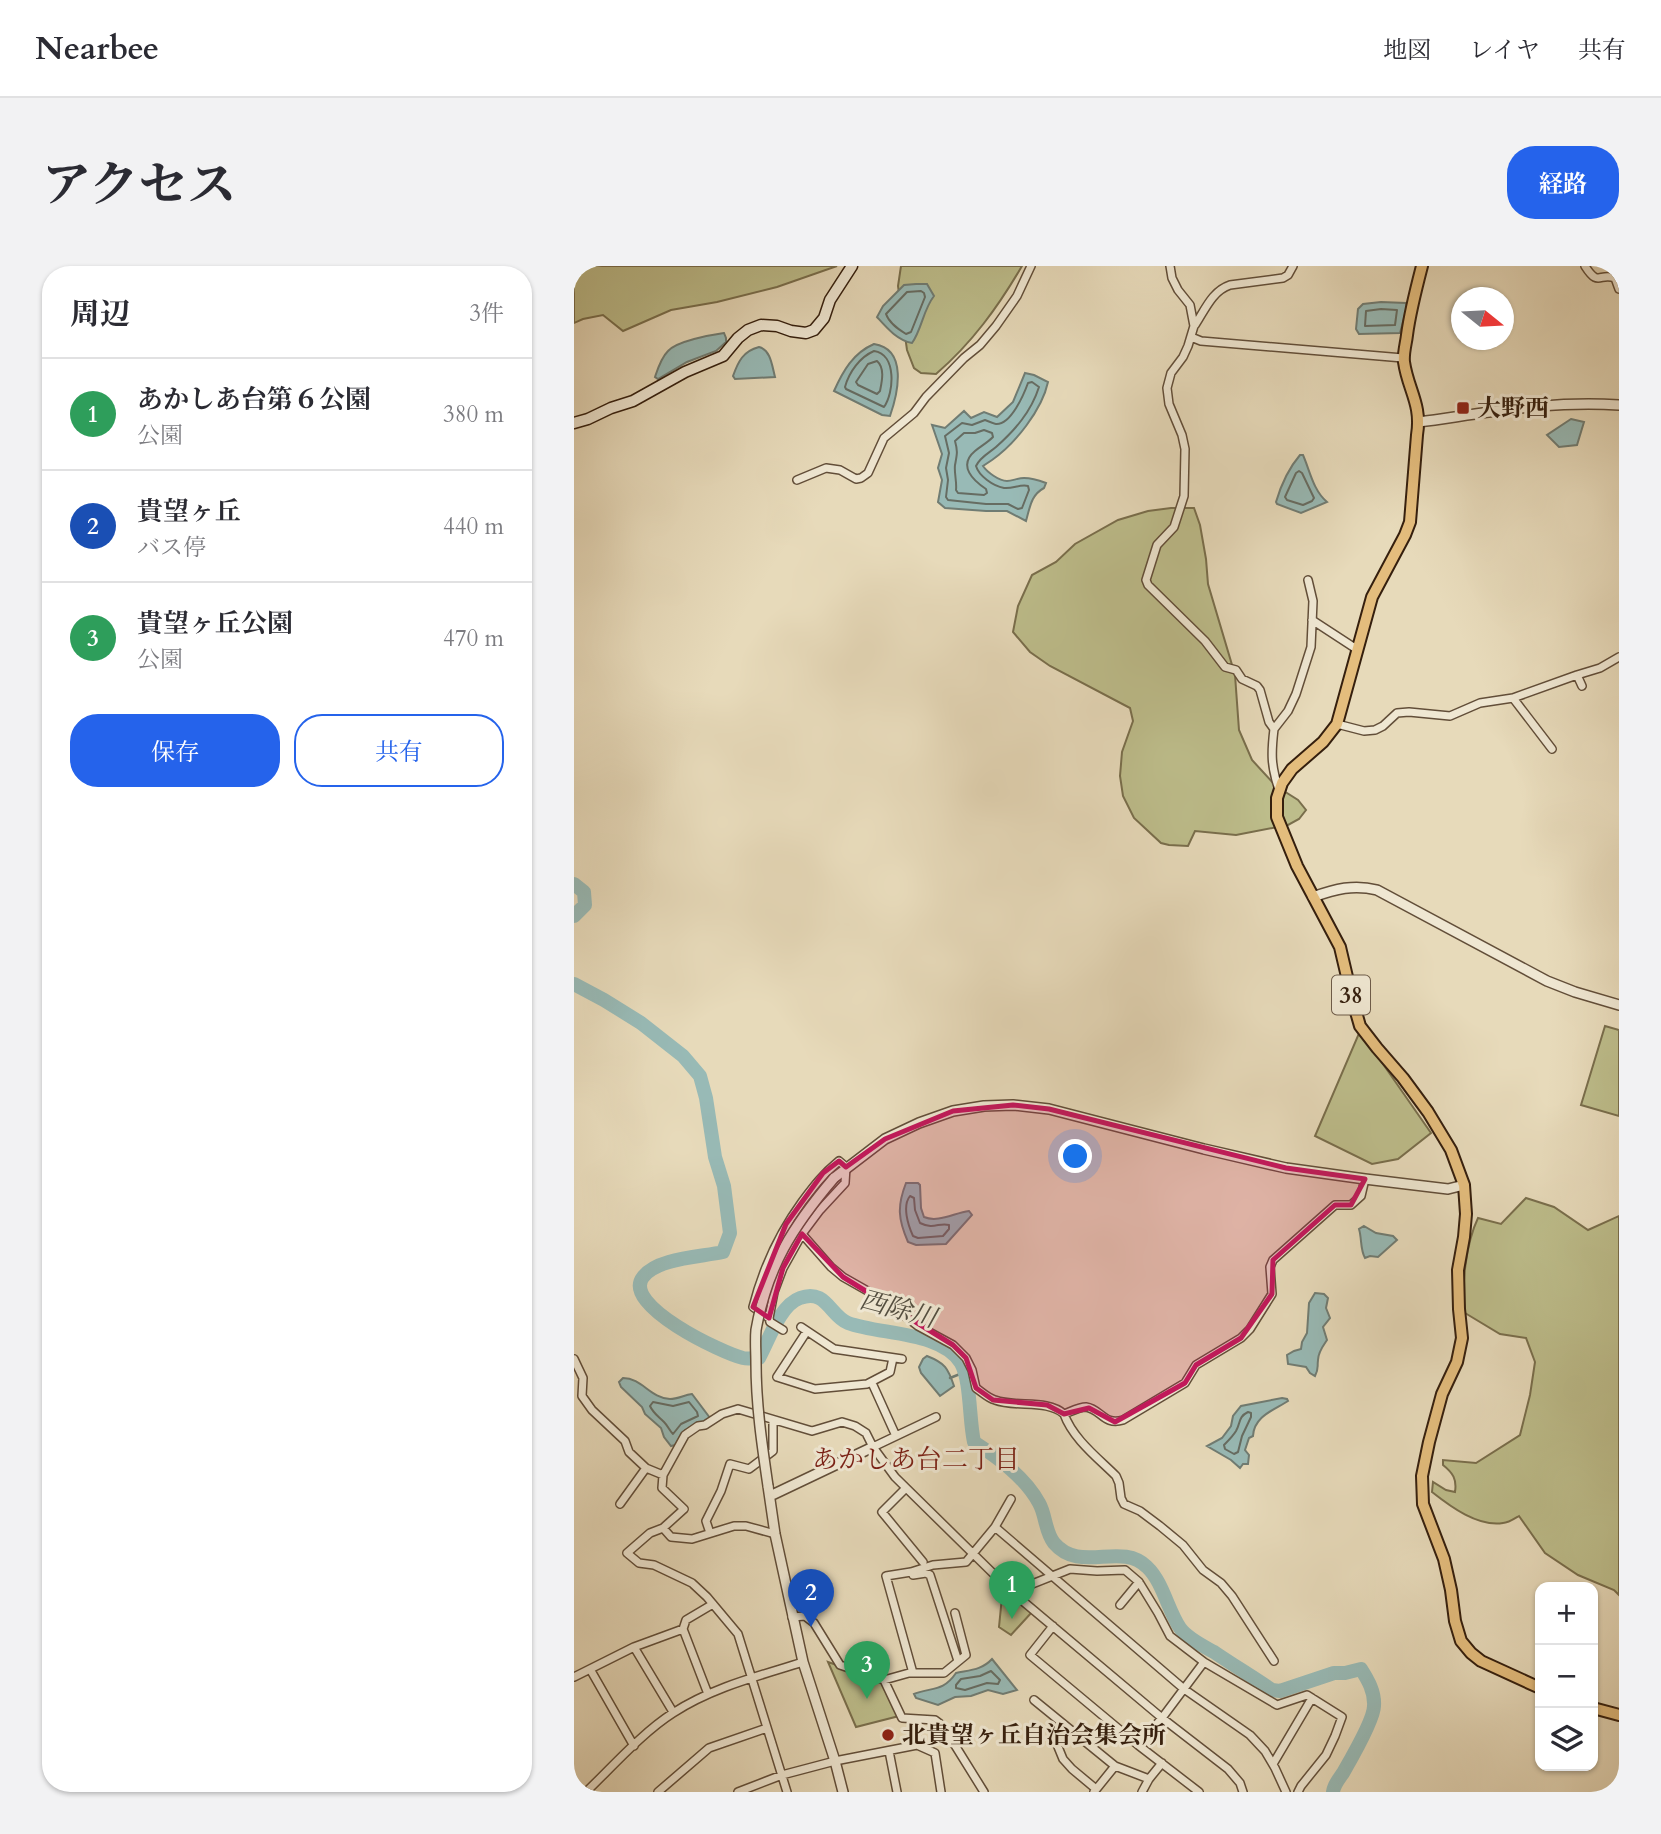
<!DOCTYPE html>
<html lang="ja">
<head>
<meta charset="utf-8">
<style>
	body { margin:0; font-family:Cardo,"Noto Serif JP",serif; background:#f2f2f3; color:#2b2b33 }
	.controls { position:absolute; right:21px; bottom:21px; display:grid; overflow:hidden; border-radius:14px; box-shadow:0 2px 5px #0004 }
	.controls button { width:63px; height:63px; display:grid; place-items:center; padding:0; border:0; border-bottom:2px solid #e1e1e2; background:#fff; color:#2b2b33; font:35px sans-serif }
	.compass { position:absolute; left:877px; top:21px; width:63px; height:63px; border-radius:50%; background:#fff; box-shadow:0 2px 5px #0004; rotate:108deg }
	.you { position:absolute; left:502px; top:891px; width:24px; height:24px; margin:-18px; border:5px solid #fff; border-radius:50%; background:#1a73e8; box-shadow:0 0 0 10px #1a73e833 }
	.badge { display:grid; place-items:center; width:46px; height:46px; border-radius:50%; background:#2563eb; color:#fff; font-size:23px; font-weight:700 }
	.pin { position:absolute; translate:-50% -58px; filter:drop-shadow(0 2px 4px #0008) }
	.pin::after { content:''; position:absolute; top:37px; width:24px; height:21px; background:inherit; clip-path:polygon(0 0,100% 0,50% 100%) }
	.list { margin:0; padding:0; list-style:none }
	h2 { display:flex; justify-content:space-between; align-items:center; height:91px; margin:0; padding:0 28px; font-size:30px }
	h2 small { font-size:23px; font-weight:400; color:#7c7c81 }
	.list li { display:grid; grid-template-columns:46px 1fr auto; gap:21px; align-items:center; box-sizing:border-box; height:112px; padding:0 28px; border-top:2px solid #e1e1e2 }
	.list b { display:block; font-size:26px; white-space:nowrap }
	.list p { margin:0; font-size:23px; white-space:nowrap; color:#7c7c81 }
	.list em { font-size:23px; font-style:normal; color:#7c7c81 }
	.actions { display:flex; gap:14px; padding:21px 28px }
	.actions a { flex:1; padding:16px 0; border:2px solid #2563eb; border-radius:28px; text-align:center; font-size:24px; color:#2563eb }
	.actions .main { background:#2563eb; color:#fff }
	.icon { flex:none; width:38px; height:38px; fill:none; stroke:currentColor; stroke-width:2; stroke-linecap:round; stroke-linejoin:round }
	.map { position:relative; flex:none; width:1045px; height:1526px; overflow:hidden; border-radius:28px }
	header { display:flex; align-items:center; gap:42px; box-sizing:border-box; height:98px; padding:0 35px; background:#fff; border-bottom:2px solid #e1e1e2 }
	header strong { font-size:33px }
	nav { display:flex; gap:38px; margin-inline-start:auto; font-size:24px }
	.intro { display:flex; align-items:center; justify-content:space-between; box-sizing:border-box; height:168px; padding:0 42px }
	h1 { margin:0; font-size:49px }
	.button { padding:18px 32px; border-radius:28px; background:#2563eb; color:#fff; font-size:24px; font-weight:700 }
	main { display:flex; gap:42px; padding:0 42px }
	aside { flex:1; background:#fff; border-radius:28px; box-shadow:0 2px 5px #0004 }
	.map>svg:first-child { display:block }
	.green { fill:#bdbd8b; stroke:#796e4c; stroke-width:2 }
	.water { fill:#98bab6; stroke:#707c73; stroke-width:2 }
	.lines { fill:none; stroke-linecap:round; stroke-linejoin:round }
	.shore { stroke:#666c62; stroke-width:2 }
	.stream { stroke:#707c73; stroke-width:2.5 }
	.river { stroke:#98bab6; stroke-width:14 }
	.minor-casing { stroke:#624e39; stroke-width:10 }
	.tertiary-casing { stroke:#624e39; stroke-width:12 }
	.secondary-casing { stroke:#351f0e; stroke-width:13 }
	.primary-casing { stroke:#351f0e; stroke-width:14 }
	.minor { stroke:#efe7d2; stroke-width:7 }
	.tertiary { stroke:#efe7d2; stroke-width:9 }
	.secondary { stroke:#efe7d2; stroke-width:10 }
	.primary { stroke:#e4bd7d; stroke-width:10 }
	.tertiary-bridge-casing { stroke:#624e39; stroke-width:12; stroke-linecap:butt }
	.tertiary-bridge { stroke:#efe7d2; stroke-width:9 }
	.marked { fill:#c2185b; fill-opacity:0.2; stroke:#c2185b; stroke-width:5; stroke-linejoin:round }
	.poi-dot { fill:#8f2418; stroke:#efe7d2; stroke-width:2.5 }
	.labels { text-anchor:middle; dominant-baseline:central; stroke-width:6; stroke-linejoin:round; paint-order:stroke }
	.shield { fill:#efe7d2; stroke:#6d5b49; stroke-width:2 }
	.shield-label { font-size:23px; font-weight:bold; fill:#351f0e }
	.poi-label { font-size:24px; font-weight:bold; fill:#351f0e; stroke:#efe7d2; text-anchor:start }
	.water-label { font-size:26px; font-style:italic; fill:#534e40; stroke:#efe7d2 }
	.neighbourhood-label { font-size:26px; fill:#7a1f14; stroke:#efe7d2 }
</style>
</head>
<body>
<header>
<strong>Nearbee</strong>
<nav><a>地図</a><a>レイヤ</a><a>共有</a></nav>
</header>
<div class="intro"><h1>アクセス</h1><a class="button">経路</a></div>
<main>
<aside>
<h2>周辺<small>3件</small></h2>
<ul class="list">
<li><span class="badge" style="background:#2e9e5b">1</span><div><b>あかしあ台第６公園</b><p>公園</p></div><em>380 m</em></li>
<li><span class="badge" style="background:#1a4fb4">2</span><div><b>貴望ヶ丘</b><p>バス停</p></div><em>440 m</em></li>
<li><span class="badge" style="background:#2e9e5b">3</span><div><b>貴望ヶ丘公園</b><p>公園</p></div><em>470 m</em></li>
</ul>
<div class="actions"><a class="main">保存</a><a>共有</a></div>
</aside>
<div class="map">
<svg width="1045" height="1526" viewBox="0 0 1045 1526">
	<rect width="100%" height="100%" fill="#e7daba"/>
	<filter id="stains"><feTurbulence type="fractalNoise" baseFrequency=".00286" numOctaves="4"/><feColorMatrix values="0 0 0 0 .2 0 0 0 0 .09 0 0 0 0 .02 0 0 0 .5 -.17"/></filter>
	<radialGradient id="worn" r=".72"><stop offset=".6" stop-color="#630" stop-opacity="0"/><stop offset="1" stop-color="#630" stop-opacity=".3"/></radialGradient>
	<!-- green -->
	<path class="green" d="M0,0H263L203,21L143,36L97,44L49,65L29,49L9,53L0,57Z
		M327,0H448C424,41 398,77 362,108L347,107L340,102L333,84L324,20Z
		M597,242H620L626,259L632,293L634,318L661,409L665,464L678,494L702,520L724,534L732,544L725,553L714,559L662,569L621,565L614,580L595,579L587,577L560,552L549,530L546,510L548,486L559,455L556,442L476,400L456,386L439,366L444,340L458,309L482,296L501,278L544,254L574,245Z
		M1031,760L1045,764V850L1007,839Z
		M786,765L857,867L824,893L798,898L741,870Z
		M952,932L980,941L1014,964L1045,950V1329L1040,1324L1004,1309L971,1287L945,1250C940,1253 934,1257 929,1257C904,1261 877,1241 858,1226L859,1216L872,1224L881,1226C883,1213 879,1207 869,1199V1194L902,1197L946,1169L956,1129L961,1096L952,1072L926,1068L891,1047C887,1020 892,977 904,952L927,958Z
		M434,1325L458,1346L437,1369L425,1361L428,1331Z
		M254,1396L309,1415L325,1450L282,1461Z"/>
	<!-- water -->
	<path class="water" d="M342,18H353L360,30C349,44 348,63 338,77C323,74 313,62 303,51L309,40L330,19Z
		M807,36L832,37L833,41L826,67L785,68L782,63L784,43L789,38Z
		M150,67L152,72V76L142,85L113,96L84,113L81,111C84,102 87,92 94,85C103,75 136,69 150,67Z
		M300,78C334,83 324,127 316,150L308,149L260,125C269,105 279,87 300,78Z
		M185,81C197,84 198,100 201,111L161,113L159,110C164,96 169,85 185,81Z
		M451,107L460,109L474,116C468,144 441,178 418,194C415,196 412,198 409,200C413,206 425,215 433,215C438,215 444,212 450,212C458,212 464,214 472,217L470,222C457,229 456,241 452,255L433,245H412L371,242L364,236L368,214L364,202L368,188L358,159L371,162L390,145L397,152L410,146L423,151L439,136Z
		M997,153L1010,156L1003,179L985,181L973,169Z
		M726,189H729C736,205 739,224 753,236L727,247L703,238L702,236C707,219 714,203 726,189Z
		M332,917H344L346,919L347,942L350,951C364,957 380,947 395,945L398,949L372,978L342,979L334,976C324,953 323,940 332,917Z
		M790,960L802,967L819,970L823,974L804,991L796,990L791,992C786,983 788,973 785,963Z
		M741,1027L750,1028L754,1032L752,1042L756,1052L749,1061L753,1074C749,1080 744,1086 744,1094C743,1102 745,1102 741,1110L736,1107L732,1101L714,1098L713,1089L720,1085L727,1083L728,1076L733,1067L735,1037Z
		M353,1090C371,1097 374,1102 380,1120L366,1130L347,1107L345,1101L349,1093Z
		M49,1112C68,1112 76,1132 96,1133C104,1133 110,1129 118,1128L136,1152L133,1156L111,1164L101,1179L97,1180L90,1171L87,1162L71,1148L68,1141L47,1121L45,1116Z
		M708,1132L713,1133L714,1135C700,1144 680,1150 679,1170L675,1172L671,1184L675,1189L674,1198H669L666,1202L657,1194L633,1180L648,1172L657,1160L659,1150L667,1140Z
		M418,1393L443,1424L429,1428L414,1424L397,1430L381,1431L364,1439L342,1432L340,1428C358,1421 369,1426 382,1407C396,1404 408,1404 418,1393Z"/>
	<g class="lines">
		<!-- shore -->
		<path class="shore" d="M347,25L350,27L351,31L337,66L332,68C324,63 315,57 312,48L333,26Z
			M807,43L823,44L821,59L791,60L792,45Z
			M300,85C323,88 320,127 310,141L272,123L271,121C275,106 286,91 300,85Z
			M303,95C311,102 308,115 306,125L303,128L284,119L282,116L294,98Z
			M458,116L465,121C457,146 441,164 422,181C415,187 406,191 402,200C405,210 419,220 430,222C439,223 446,218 454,220L455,224L448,242L444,243L434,238H412L374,234L372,231L374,214L372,202L375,187L371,170L388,157L398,159L411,154C411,154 421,158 422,158C437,159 450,128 454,117Z
			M410,164L418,167L419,171C413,177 407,180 401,185C383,200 400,215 412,223L413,227L410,229L384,227L382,224C383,216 380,207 381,199C383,188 384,186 381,175L390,167H401Z
			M725,205L728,207L740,232L738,235L729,239L713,234L711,231L722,207Z
			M336,930L340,932L341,944L346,957C360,964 365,956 375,959V963L369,970L344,972L339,970C334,959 328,940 336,930Z
			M115,1136L123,1146L124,1150L107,1158L99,1168C95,1164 94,1160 90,1156C84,1150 79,1147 76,1140L79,1136L99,1140Z
			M674,1146L677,1147V1151L668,1170L664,1186L660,1188L651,1183L650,1179C654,1175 659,1170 662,1165C667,1156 664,1151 674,1146Z
			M417,1405L426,1414L424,1418L413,1417L391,1424L382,1422V1419L387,1413L406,1410Z"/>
		<!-- stream -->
		<path class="stream" d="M376,1112L391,1106"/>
		<!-- river -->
		<path class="river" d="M0,618L10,626L11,639L0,650
			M0,718L30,734L67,757L109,790L126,810L132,832L141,891L150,920L156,967L149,986C127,991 83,992 69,1011C47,1039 148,1087 169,1092C174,1093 179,1092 185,1092C195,1074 206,1039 226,1032C252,1022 256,1050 274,1057C306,1069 367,1065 387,1097C397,1115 395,1154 400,1176C423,1191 451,1211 465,1237C472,1249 471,1266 480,1277C506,1308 547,1275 573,1301C589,1316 594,1345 606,1362C613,1372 629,1380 640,1386C659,1399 679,1411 698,1424L706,1425L760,1407H771L787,1403C794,1414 801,1426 800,1440C800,1454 777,1493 769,1507C765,1513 760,1518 759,1526"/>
		<defs>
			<path id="minor" d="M596,0L598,12L604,24L616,39L620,60L614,80L609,91L597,107L593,122L595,138L608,169L611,183L610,230L600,261L583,279L572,314L574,319L631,375L651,401L662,404L668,413L683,420L686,424L695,456L700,463C697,488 697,500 705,524
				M1011,0C1025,22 1025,6 1041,12L1045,23
				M621,59C631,44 638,25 656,19L709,12L714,9L719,0
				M617,71L627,75L829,92
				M223,214L252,202L266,204L282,213L287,212L294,207L310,172L340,147L352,131L390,92L406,79L422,60L443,30L457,0
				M738,354L784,384
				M1008,420L1003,409L1026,402L1045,391
				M939,432L1003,409
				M763,458L790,465L801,464L809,460L823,447L835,446L876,450L906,437L939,432L978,483
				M700,463L714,445L722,428L737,381L739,335L734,314
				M228,968L257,1001L269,1011L313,1036L344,1060L379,1079L392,1092L398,1104L402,1122C408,1126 414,1132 421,1134C443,1142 473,1133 490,1148C496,1146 505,1141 512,1141C527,1143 530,1160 549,1154L611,1117L622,1099L667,1072L676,1063L698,1028L696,1001L699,994L761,939H777L787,930L791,913
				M195,1052L179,1041C189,1002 204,969 228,936C240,920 249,908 265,895L272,901L271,917L246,944L228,968L209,1002L200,1026L195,1052L196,1056L209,1064
				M227,1061L260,1083L328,1093
				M233,1065L203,1111L241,1123L293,1118L316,1106L319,1092
				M0,1093L9,1112L8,1130L18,1144L51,1175L55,1186L72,1202L89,1209L88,1222L110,1243L89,1262L76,1267L53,1287L65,1297L80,1299L118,1317L133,1331L164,1368L213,1526
				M298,1117L322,1170
				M490,1148C499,1173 524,1192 542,1210L545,1217L547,1232L550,1238L566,1245L586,1260L609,1279L629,1304L647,1317L658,1330L700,1395
				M299,1181L362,1151
				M89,1209L111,1169L124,1160L131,1159L148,1148L164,1143L238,1165L268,1156L281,1160L292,1167L299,1181L321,1211L438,1326L588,1452L654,1503L666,1517L669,1526
				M332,1222L308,1246L349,1296
				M46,1238L72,1202
				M421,1261L610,1423L676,1469L691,1485L701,1502L712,1526
				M89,1262L97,1271L118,1273L160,1260H172L201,1268
				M136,1267L132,1255L147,1225L156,1198L175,1203L199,1185V1154
				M339,1309L352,1307L356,1309L384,1395
				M438,1326L496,1303L523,1305L551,1304L565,1316L584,1347L596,1370L630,1396L703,1439L733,1429L768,1451L761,1470L752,1489L727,1520L724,1526
				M546,1339L565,1316
				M218,1351L231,1350L240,1357L266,1399L310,1414L328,1452L361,1454L369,1460L410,1526
				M479,1360L456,1389L564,1479
				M109,1363L134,1428
				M60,1381L99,1446
				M16,1403L60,1480
				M339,1407L312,1310L337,1306L359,1299L392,1296L421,1261L437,1233
				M0,1411L60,1381L109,1363L112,1354L139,1338
				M310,1414L335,1407H370L392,1389L381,1347
				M460,1434L541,1500
				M490,1459L480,1471L489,1493L498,1503L522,1523
				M315,1485L323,1526
				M699,1498L738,1432
				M12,1526C38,1501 69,1466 99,1447C139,1421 185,1410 229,1396
				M84,1526L135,1482L193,1462
				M164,1526L208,1509L261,1495L343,1479L361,1487L367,1526
				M520,1526L541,1500L575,1513L588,1497
				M568,1526L575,1513
				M625,1526L564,1479L588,1452L630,1396"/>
			<path id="tertiary" d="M845,156C912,147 978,134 1045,139
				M739,631C761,623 780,618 803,624L973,715L1001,726L1045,739
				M260,912L311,873L345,857L379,845L410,840L439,839L475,843L630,883L712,902L791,913L874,923L890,919
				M194,1220L201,1268L229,1396L261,1495L269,1526
				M196,1230L299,1181"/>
			<path id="secondary" d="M0,157L14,153L37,142L59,135L111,106L149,90L164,72L174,64L187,59L203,60L217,65L232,67L240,64L250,52L256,34L278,0"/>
			<path id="primary" d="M848,0C842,23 836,46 833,69C832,78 829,87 830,96C834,124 848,138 843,169L836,256L831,269L798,331L763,458L749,476L718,503L708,517L703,532V551L723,600L766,681L778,732L786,760L803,782L829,812L854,846L877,884L890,919L892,948L890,971L884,1004L885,1043L888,1072L883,1096L868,1128L855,1176L848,1210L849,1238L870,1293L877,1324L881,1355L887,1375L897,1387L907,1395L966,1422
				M1019,1442L1045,1449"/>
		</defs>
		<!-- minor casing -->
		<use href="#minor" class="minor-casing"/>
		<!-- tertiary casing -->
		<use href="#tertiary" class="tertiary-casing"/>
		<!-- secondary casing -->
		<use href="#secondary" class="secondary-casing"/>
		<!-- primary casing -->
		<use href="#primary" class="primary-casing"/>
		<!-- minor -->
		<use href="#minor" class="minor"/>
		<!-- tertiary -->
		<use href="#tertiary" class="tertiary"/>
		<!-- secondary -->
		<use href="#secondary" class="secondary"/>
		<!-- primary -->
		<use href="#primary" class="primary"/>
		<defs>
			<path id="tertiary-bridge" d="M194,1220C188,1179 182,1138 182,1097C182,1086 181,1075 182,1064C193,1001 219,960 260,912"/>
		</defs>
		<!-- tertiary-bridge casing -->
		<use href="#tertiary-bridge" class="tertiary-bridge-casing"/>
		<!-- tertiary-bridge -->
		<use href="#tertiary-bridge" class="tertiary-bridge"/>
	</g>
	<!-- marked area -->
	<path class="marked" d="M439,839L475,843L712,902L791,913L777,939H761L699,994L698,1028L667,1072L622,1099L611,1117L541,1156L515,1142L490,1148L473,1139L419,1134L402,1122L392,1092L379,1079L269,1011L228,968L209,1002L195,1052L179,1041L212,958L249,907L265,895L272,901L311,873L379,845Z"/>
	<!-- markers -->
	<g class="poi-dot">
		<rect x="882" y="135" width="14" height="14" rx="3.5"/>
		<circle cx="314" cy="1469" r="7"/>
	</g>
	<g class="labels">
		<!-- shield labels -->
		<rect class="shield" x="758" y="709.5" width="38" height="39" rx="5"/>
		<g class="shield-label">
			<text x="777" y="729">38</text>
		</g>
		<!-- poi labels -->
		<g class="poi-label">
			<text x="903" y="142">大野西</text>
			<text x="328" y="1469">北貴望ヶ丘自治会集会所</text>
		</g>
		<!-- water labels -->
		<g class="water-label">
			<text transform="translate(324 1043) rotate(15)">西除川</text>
		</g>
		<!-- neighbourhood labels -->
		<g class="neighbourhood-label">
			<text x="342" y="1193">あかしあ台二丁目</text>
		</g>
	</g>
	<rect width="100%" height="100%" filter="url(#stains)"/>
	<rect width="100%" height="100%" fill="url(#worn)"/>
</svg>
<div class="controls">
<button>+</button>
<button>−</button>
<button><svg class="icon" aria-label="layers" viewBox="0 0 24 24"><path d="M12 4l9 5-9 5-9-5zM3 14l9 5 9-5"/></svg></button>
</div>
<svg class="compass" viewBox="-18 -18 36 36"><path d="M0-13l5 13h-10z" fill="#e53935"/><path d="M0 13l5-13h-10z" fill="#7c7c81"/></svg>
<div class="you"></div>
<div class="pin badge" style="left:438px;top:1353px;background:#2e9e5b">1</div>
<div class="pin badge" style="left:237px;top:1361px;background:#1a4fb4">2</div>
<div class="pin badge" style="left:293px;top:1433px;background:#2e9e5b">3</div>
</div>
</main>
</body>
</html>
